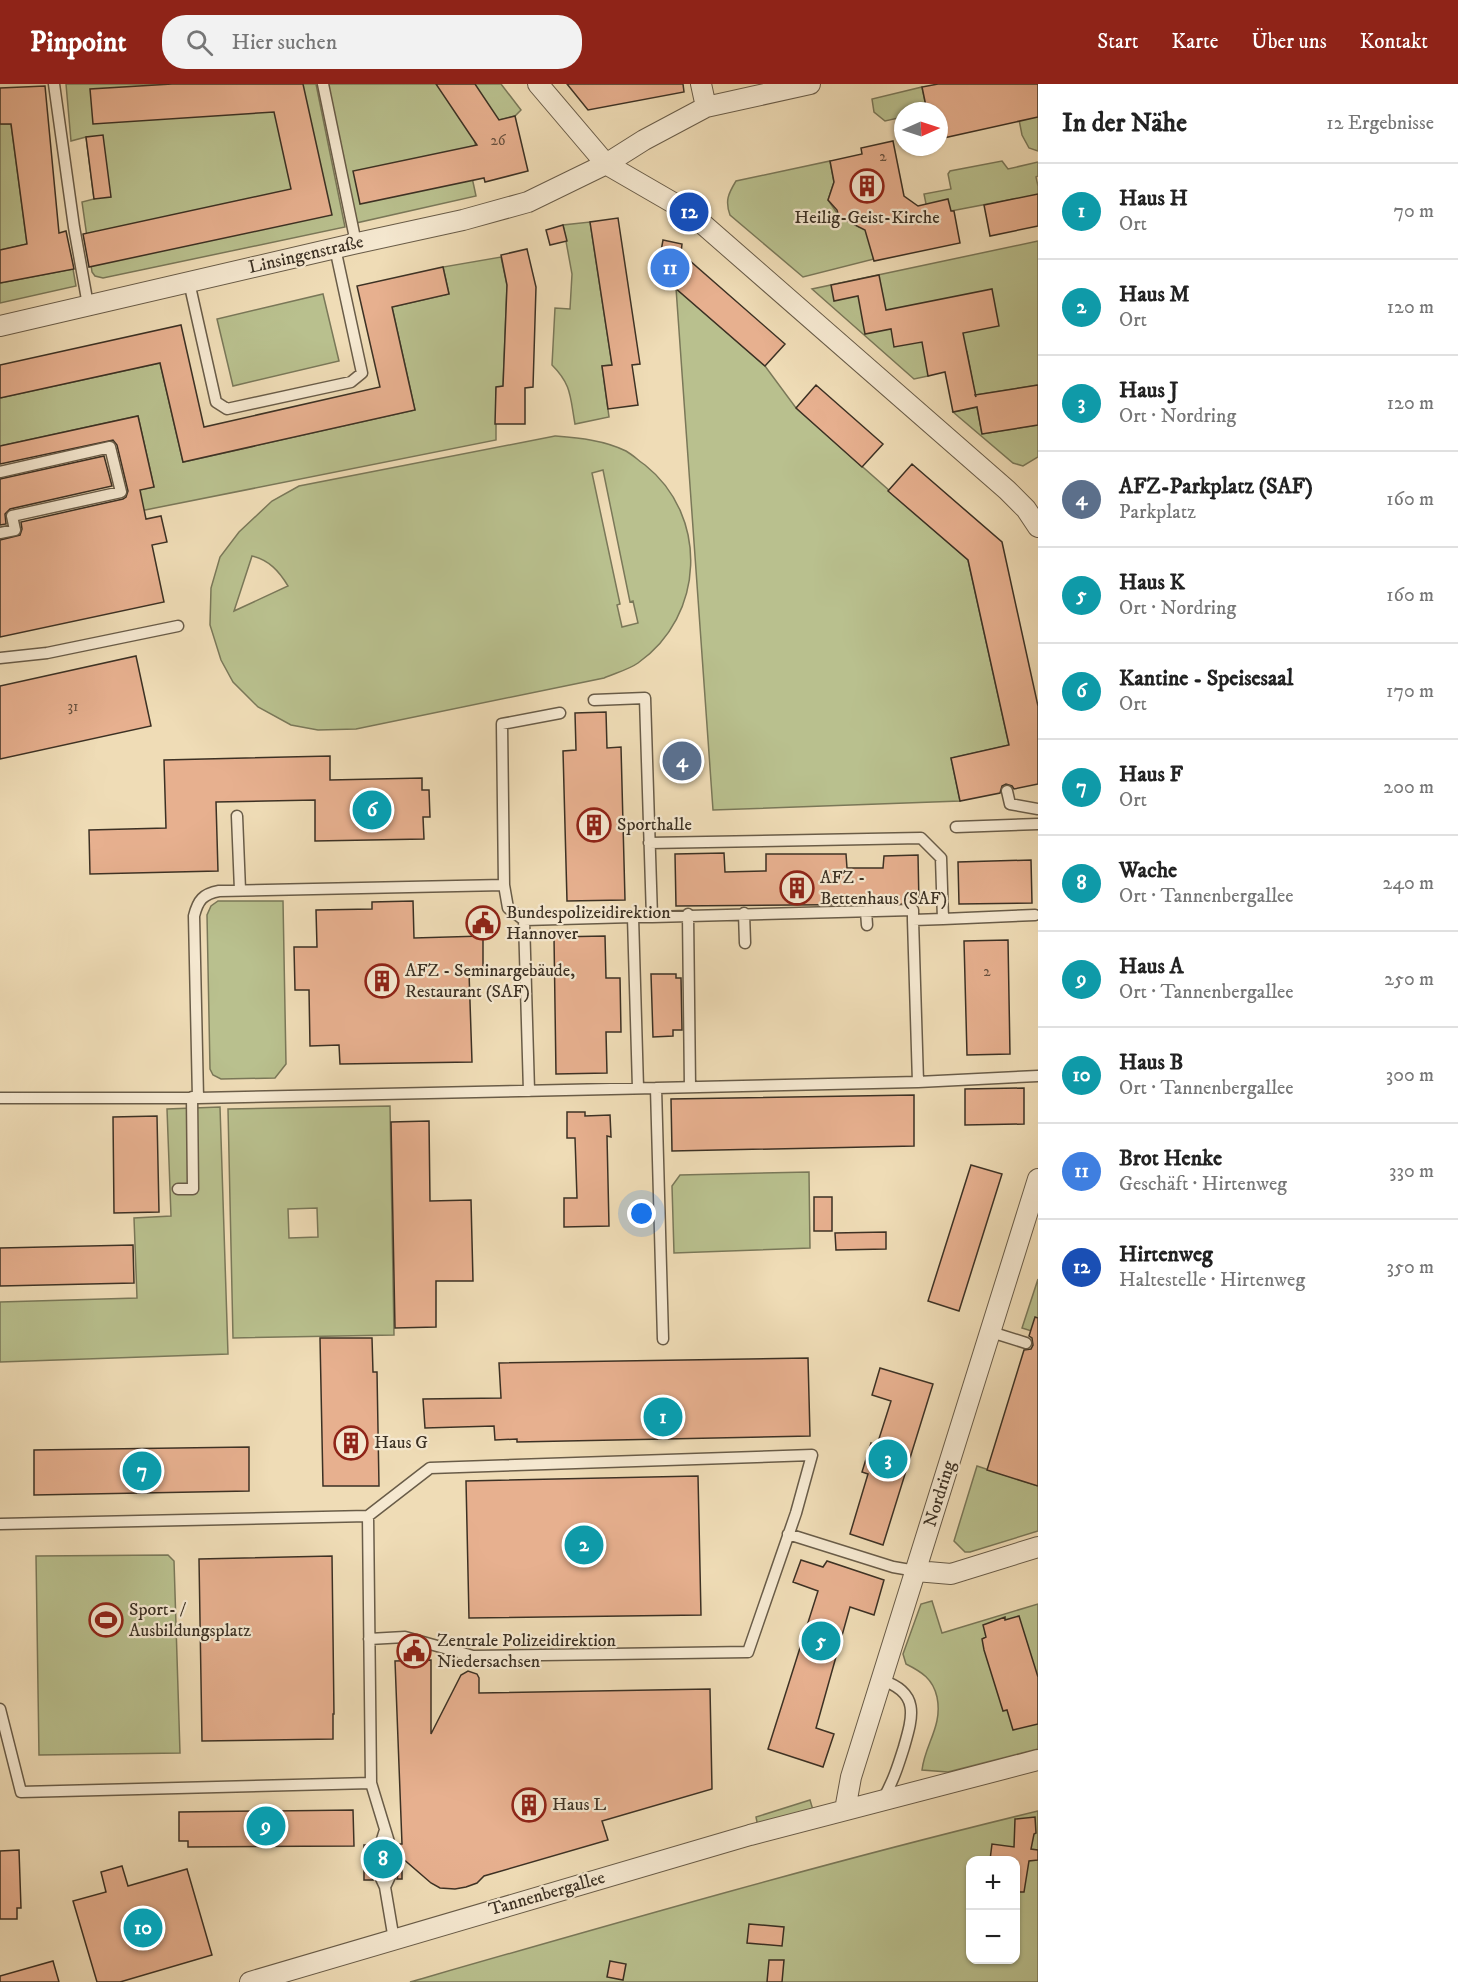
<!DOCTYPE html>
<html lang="de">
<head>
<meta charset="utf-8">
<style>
	body { margin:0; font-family:"IM FELL DW Pica",serif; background:#f2f2f2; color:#222 }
	.controls { position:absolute; right:18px; bottom:18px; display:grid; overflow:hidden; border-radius:12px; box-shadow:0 2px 4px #0004 }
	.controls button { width:54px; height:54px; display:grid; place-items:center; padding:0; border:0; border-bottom:2px solid #e0e0e0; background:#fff; color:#222; font:30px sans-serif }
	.compass { position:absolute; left:894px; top:18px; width:54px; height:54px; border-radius:50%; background:#fff; box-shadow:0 2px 4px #0004; rotate:87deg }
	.you { position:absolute; left:642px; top:1130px; width:21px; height:21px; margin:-15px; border:4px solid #fff; border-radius:50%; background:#1a73e8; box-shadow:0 0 0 9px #1a73e833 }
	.badge { display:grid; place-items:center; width:39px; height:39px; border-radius:50%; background:#8f2418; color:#fff; font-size:20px; font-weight:700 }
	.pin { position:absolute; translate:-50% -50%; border:3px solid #fff; box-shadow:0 2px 6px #0006 }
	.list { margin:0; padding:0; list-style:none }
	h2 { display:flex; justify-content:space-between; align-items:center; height:78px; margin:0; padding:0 24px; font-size:26px }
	h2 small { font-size:20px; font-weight:400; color:#767676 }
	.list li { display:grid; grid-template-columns:39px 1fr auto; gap:18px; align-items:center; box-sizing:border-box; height:96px; padding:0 24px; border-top:2px solid #e0e0e0 }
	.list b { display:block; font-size:22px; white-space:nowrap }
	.list p { margin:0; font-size:20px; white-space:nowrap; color:#767676 }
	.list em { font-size:20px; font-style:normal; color:#767676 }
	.icon { flex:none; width:33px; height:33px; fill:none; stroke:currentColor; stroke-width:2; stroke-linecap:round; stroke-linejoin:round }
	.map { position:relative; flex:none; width:1038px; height:1898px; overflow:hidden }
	header { display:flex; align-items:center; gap:36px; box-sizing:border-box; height:84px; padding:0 30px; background:#8f2418; color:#fff }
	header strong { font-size:28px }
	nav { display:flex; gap:33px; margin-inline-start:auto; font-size:21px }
	.search { width:420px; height:54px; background:#f2f2f2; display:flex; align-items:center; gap:15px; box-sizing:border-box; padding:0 21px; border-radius:24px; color:#767676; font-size:22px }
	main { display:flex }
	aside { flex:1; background:#fff }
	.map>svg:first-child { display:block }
	.green { fill:#b9c08e; stroke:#7a7859; stroke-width:1.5; fill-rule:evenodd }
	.building { fill:#e7b08f; stroke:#3c3124; stroke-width:1.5 }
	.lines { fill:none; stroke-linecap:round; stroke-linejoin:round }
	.lane-casing { stroke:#695c48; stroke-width:13 }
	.street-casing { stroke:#695c48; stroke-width:22 }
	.lane { stroke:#f5e8d0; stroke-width:10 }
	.street { stroke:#f5e8d0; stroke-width:20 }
	.labels { text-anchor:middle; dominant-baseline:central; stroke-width:4.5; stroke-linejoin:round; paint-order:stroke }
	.number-label { font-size:15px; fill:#67513f }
	.poi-label { font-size:18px; fill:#3c3124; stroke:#f5e8d0; text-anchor:start }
	.street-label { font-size:18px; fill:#3c3124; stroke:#f5e8d0 }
</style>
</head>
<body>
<header>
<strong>Pinpoint</strong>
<div class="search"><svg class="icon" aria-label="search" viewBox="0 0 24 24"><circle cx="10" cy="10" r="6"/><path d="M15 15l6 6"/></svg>Hier suchen</div>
<nav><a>Start</a><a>Karte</a><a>Über uns</a><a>Kontakt</a></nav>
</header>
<main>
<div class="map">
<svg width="1038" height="1898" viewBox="0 0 1038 1898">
	<rect width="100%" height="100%" fill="#efdcb6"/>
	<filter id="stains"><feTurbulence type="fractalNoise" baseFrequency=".00333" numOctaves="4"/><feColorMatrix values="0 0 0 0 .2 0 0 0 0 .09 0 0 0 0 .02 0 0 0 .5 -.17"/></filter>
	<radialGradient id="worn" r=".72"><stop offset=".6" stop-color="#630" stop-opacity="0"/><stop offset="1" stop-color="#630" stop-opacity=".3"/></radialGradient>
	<!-- green -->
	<path class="green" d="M66,0H316L345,143L103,194L95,192L92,188L82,118L94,115L86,53L71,57Z
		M328,0H501L521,26L515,32L471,43L477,67L467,70L476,112L356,139Z
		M1012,0H1038V67L1029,64L1022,51Z
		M922,3L927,27H903V33L885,37L874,28L872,15Z
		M0,40H11L27,160L0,166Z
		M830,77L834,98L828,116L841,135L850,134L859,143L867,142L874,175L803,193L730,131C725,117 728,110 736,97Z
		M1002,77L1008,85L1038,78V92L1036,93L1038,102V124L1017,130L1014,115L951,127L926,120L924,110L951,105L948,90L950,87Z
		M590,138L612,281L602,282L609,333L575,340C570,313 572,301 552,281L555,224L570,225L572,190L563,141Z
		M1038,157V301L975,311L967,268L928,292L914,295L812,205Z
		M501,173L507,201L503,302L496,304V356L130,429L129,408L154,403L138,332L0,362V314L160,279L183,378L415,326L392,223L449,210L443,183Z
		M73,185L76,202L0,219V199Z
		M676,204L765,282L796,324L968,476L1009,661L951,674L960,717L713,726Z
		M323,210L339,277L233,302L217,235Z
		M977,323L982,350L1038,341V373L1023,382L1013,379L953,328Z
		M555,352C579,354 604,356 626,367C633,371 639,377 645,381C709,432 705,532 638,579C628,586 615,589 604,594L356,645L318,646L291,641L258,623L233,598L221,576L210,541L211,504L220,473L239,448L272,417L299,402ZM603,386L630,518L633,517L638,539L622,543L617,521L620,520L592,389ZM252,472C269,476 279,487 288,502L234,527Z
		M218,817H283L286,980L275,994L221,995L213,991L210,985L207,831L211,822Z
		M390,1022L394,1251L233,1254L228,1025ZM317,1124L318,1153L289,1154L288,1125Z
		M220,1023L228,1270L0,1278V1218L137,1214L134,1134L171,1132L167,1025Z
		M809,1088L810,1164L674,1169L672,1102L680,1091Z
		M1038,1195V1249L1022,1244Z
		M977,1382L1038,1402V1447L970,1468H965L954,1457Z
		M168,1471L174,1477L180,1669L39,1671L36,1472Z
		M932,1517L942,1549L1038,1520V1665L948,1688L922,1686C925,1660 943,1642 937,1613C933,1595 922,1588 906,1580L903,1570L921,1520Z
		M810,1716L813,1726L758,1743L756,1733Z
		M1038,1727V1898H410C619,1838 827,1778 1038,1727ZM970,1776H1016V1876H970Z"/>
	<!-- building -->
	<path class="building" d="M172,0H303L332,131L89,183L83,150L291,105L274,28L93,40L90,5Z
		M436,0H475L499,36L515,32L528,87L485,98L484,94L360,120L353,87L477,61Z
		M567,0H683L684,8L588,26Z
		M938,0H1038V33L939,55V27H927L922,3Z
		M45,2L59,149L66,147L74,185L0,199V166L27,160L11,40H0V4Z
		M103,51L111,113L94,115L86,53Z
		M893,57L904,112L918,122L948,115L951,127H954L960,159L874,177L865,146L839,133L837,126L828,116L834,98L830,77L862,70L861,64Z
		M1038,110V142L990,152L984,121Z
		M618,134L640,280L632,281L638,321L608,325L602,282L612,281L590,138Z
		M563,141L567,157L550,161L546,146Z
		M663,156L682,160L681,169L785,260L765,282L667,197L656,195Z
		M527,165L536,203L533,303L525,304V340H495L496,303L503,302L507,201L501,171Z
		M443,183L449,210L392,223L415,326L183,378L160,279L0,314V281L181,241L204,343L380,303L357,202Z
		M879,191L886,226L992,205L999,242L963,249L976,313L975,311L1038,301V341L982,350L977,323L953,328L945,288L928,292L922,258L894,263L891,245L865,250L858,212L834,217L831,201Z
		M816,301L883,360L862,383L796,324Z
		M138,332L154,403L140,406L146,435L161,432L167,458L152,461L164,518L0,553V456L20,451L22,445L21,438L123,415L126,413L128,407L117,361L113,356L0,380V362Z
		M104,372L112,402L10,425L5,430L6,440L0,441V395Z
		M912,380L1002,458L1038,622V700L1014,705L1012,702L1006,700L1002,702L1000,709L960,717L951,674L1009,661L968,476L888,407Z
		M136,572L151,642L0,675V602Z
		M606,628L607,664L621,663L625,816L567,817L563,667L576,666L575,629Z
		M330,672V696L422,694V706H429L430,733H423L424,755L315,757V716L216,718L218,787L90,790L89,746L166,744L164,676Z
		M724,769L725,788L766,787V770H846L847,784H883L884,772L918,771L919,820L676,822L675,770Z
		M1031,776L1032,819L959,820L958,778Z
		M413,817L414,854L483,852V888H469L472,978L340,980L339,961L310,962L309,906H295L294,863H317L316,826L372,825V818Z
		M605,852L606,894H620L621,948H606L607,989L556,990L554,853Z
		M1008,856L1010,970L967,971L964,857Z
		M651,890H676V894H681L682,946H673V952L653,953Z
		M1024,1004V1040L965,1041V1005Z
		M914,1011V1062L672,1067L671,1015Z
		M567,1028H585V1032L610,1031L611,1053L607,1052L609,1142L564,1143V1114H577L575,1054H567Z
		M157,1032L159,1128L114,1129L113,1033Z
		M429,1037L430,1117L471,1116L473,1197H436V1243L395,1244L391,1038Z
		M971,1081L1002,1090L959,1227L928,1217Z
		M814,1113H832V1147H814Z
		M886,1148V1165L836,1166L835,1149Z
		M133,1161L134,1199L0,1202V1164Z
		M1035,1233L1038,1234V1402L987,1386L1024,1266L1031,1265L1033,1261L1032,1254L1029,1252Z
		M320,1254H372L373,1288H377L379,1402H323Z
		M808,1274L810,1352L517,1358V1355L495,1356L494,1342L425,1344L423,1315L501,1314L499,1279Z
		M880,1284L933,1300L883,1461L850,1450L868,1390L862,1388L871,1359L877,1361L891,1317L872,1311Z
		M249,1363V1407L34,1411V1366Z
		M698,1392L701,1531L469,1534L466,1397Z
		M332,1472L334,1630H333V1655L202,1657L199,1475Z
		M801,1476L823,1483L827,1477L884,1496L874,1531L850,1523L816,1644L834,1650L823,1683L768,1665L818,1507L793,1498Z
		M1019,1532L1038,1593V1640L1013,1646L1007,1626L1003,1627L984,1566L982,1555L986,1553L983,1541L1005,1533V1536Z
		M431,1576V1650L461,1591L468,1587L477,1590L479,1594V1609L710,1605L712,1705L602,1737L608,1756L484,1792L477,1799L466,1803L455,1805L440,1804L431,1799L402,1774V1795H397L399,1788V1768L397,1760H402L395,1577Z
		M353,1726L354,1762L188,1763V1757H179V1728Z
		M1035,1733L1036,1749L1034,1750L1031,1765L1038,1766V1776L1029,1777L1024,1808H1016V1776H990L992,1760L1014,1763L1015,1735Z
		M364,1761H372L370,1768V1788L373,1796H364Z
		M19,1766L21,1824H17V1835H0V1767Z
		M122,1782L128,1802L187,1785L212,1871L120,1898H97L73,1817L106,1808L101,1788Z
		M749,1840L784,1843L782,1862L747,1859Z
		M769,1876H784L782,1898H767Z
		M53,1877L59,1898H0V1892Z
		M610,1877L626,1880L623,1896L607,1893Z"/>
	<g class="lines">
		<defs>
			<path id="lane" d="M54,0L74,143L88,221
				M323,0L356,159
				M189,198L216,318L227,325L351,298L362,289L335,164
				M0,388L110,363L121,408L12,432L15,446L0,449
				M0,574L47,569L178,542
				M594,616L645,614L652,833H633L638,1004
				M560,629L502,640L504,801L508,824L524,836L633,833
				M1007,707L1010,720L1038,725
				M237,732L240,806
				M956,743L1038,740
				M649,759L921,754L941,774L943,835L913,836L918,998
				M866,827L867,841
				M744,829L745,859
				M688,830L690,1003
				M652,833L913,826V836
				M943,835L1035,831
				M524,836L529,1007
				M656,1004L663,1255
				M0,1014H198L656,1004L918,998L1038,992
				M198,1014L194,832C198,816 203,810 219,807L504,801
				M178,1105H193L192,1013
				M991,1248L1026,1259
				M368,1432L430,1384L812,1371L796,1429L748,1568L473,1572L405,1553L369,1555
				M0,1440L368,1432L371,1699L392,1768V1788L385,1803
				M788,1450L893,1483L916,1487
				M881,1596C920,1608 913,1632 904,1663C898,1682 893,1698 883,1715
				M0,1625L21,1708L371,1699
				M385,1746L378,1768V1788L385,1803L394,1856"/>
			<path id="street" d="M538,0L606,80L689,128L1007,406L1026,425L1038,443
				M701,0L706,23
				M0,242L353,160L463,136L528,118L606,80L644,56L706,23L810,0
				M916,1487L951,1490L1038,1463
				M845,1726L851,1693L1038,1095
				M250,1898L750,1751L1038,1676"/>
		</defs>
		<!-- lane casing -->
		<use href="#lane" class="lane-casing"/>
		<!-- street casing -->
		<use href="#street" class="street-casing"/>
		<!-- lane -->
		<use href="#lane" class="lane"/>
		<!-- street -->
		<use href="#street" class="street"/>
	</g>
	<!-- icons -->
	<defs>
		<symbol id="building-ring" viewBox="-11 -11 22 22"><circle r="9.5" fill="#f5e8d0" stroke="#8f2418" stroke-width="1.5"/><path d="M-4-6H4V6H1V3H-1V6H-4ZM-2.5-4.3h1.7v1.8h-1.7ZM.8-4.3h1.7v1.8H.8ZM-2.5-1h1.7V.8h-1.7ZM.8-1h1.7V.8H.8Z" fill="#8f2418"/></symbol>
		<symbol id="civic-ring" viewBox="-11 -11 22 22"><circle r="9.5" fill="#f5e8d0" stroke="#8f2418" stroke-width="1.5"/><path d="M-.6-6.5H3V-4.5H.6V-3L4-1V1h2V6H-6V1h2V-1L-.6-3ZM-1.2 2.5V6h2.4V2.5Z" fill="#8f2418"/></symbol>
		<symbol id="stadium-ring" viewBox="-11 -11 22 22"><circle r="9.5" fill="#f5e8d0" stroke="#8f2418" stroke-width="1.5"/><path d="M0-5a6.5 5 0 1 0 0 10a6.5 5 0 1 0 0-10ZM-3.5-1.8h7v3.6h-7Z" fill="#8f2418"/></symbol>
	</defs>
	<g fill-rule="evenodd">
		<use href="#building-ring" x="848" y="83" width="38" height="38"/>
		<use href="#building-ring" x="575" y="722" width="38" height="38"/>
		<use href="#building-ring" x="778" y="785" width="38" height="38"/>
		<use href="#civic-ring" x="464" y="820" width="38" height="38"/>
		<use href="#building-ring" x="363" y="878" width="38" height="38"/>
		<use href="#building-ring" x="332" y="1340" width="38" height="38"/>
		<use href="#stadium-ring" x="87" y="1517" width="38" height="38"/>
		<use href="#civic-ring" x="395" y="1548" width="38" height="38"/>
		<use href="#building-ring" x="510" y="1702" width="38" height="38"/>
	</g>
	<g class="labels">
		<!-- number labels -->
		<g class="number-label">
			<text x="498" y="56">26</text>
			<text x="883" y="72">2</text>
			<text x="73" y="622">31</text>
			<text x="987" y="887">2</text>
		</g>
		<!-- poi labels -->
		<g class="poi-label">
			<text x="867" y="134" text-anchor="middle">Heilig-Geist-Kirche</text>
			<text x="617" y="741">Sporthalle</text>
			<text x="820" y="794">AFZ -<tspan x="820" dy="21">Bettenhaus (SAF)</tspan></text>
			<text x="506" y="829">Bundespolizeidirektion<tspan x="506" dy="21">Hannover</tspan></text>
			<text x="405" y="887">AFZ - Seminargebäude,<tspan x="405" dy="21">Restaurant (SAF)</tspan></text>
			<text x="374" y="1359">Haus G</text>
			<text x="129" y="1526">Sport- /<tspan x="129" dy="21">Ausbildungsplatz</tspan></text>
			<text x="437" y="1557">Zentrale Polizeidirektion<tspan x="437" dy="21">Niedersachsen</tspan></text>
			<text x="552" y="1721">Haus L</text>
		</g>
		<!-- street labels -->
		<g class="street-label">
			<text transform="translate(306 171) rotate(-13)">Linsingenstraße</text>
			<text transform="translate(940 1410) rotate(-73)">Nordring</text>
			<text transform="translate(547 1810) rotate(-16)">Tannenbergallee</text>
		</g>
	</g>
	<rect width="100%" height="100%" filter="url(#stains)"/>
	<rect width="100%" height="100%" fill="url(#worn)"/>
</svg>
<div class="controls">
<button>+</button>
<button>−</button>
</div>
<svg class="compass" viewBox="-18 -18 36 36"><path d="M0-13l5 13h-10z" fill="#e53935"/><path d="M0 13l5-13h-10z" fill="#767676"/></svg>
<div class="you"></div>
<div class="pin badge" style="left:663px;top:1333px;background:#0f9aa8">1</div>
<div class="pin badge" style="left:584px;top:1461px;background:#0f9aa8">2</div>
<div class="pin badge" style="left:888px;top:1375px;background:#0f9aa8">3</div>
<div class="pin badge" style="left:682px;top:677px;background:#5c6f8a">4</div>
<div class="pin badge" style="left:821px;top:1557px;background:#0f9aa8">5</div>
<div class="pin badge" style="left:372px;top:726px;background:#0f9aa8">6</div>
<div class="pin badge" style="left:142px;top:1387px;background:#0f9aa8">7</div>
<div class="pin badge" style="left:383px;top:1775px;background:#0f9aa8">8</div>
<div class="pin badge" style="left:266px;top:1742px;background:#0f9aa8">9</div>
<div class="pin badge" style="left:143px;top:1844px;background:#0f9aa8">10</div>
<div class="pin badge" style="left:670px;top:184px;background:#3f7fe0">11</div>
<div class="pin badge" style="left:689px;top:128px;background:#1a4fb4">12</div>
</div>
<aside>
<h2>In der Nähe<small>12 Ergebnisse</small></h2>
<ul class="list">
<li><span class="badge" style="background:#0f9aa8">1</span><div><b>Haus H</b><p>Ort</p></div><em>70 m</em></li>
<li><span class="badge" style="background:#0f9aa8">2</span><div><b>Haus M</b><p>Ort</p></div><em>120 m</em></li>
<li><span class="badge" style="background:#0f9aa8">3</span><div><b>Haus J</b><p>Ort · Nordring</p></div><em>120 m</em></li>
<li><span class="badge" style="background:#5c6f8a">4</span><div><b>AFZ-Parkplatz (SAF)</b><p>Parkplatz</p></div><em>160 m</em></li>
<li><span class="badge" style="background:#0f9aa8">5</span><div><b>Haus K</b><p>Ort · Nordring</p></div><em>160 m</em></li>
<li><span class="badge" style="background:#0f9aa8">6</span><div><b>Kantine - Speisesaal</b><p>Ort</p></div><em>170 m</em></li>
<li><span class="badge" style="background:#0f9aa8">7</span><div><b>Haus F</b><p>Ort</p></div><em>200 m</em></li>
<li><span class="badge" style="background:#0f9aa8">8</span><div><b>Wache</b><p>Ort · Tannenbergallee</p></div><em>240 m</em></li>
<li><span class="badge" style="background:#0f9aa8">9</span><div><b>Haus A</b><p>Ort · Tannenbergallee</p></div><em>250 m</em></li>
<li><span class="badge" style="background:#0f9aa8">10</span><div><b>Haus B</b><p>Ort · Tannenbergallee</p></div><em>300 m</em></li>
<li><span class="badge" style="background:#3f7fe0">11</span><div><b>Brot Henke</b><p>Geschäft · Hirtenweg</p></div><em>330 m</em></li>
<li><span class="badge" style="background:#1a4fb4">12</span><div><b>Hirtenweg</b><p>Haltestelle · Hirtenweg</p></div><em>350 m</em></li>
</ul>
</aside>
</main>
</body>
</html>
